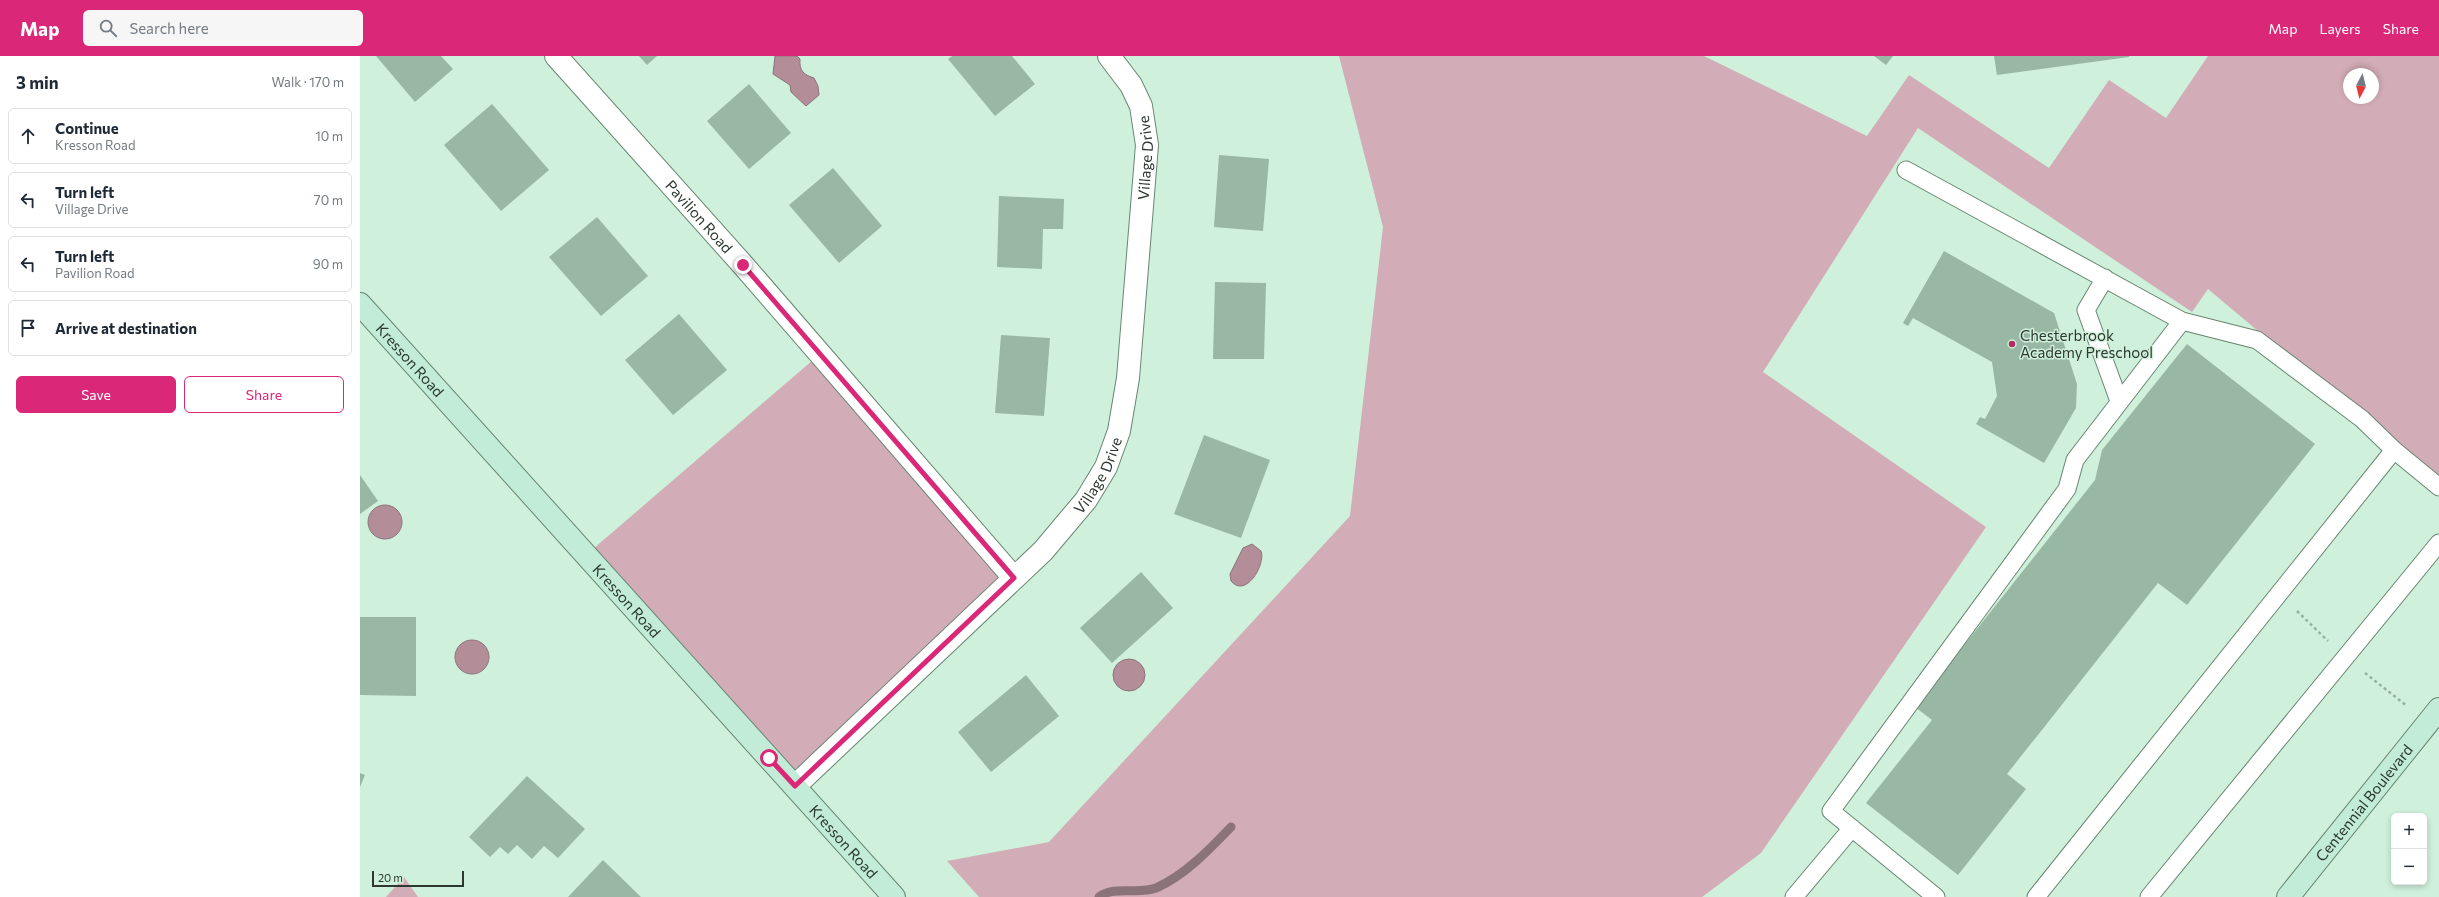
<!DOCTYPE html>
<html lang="en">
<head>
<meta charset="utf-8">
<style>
	body { margin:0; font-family:Commissioner,sans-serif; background:#f6f6f7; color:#1f2937 }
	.controls { position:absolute; right:12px; bottom:12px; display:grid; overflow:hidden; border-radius:6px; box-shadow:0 2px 6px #0003 }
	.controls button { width:36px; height:36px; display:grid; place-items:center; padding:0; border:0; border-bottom:1px solid #e0e1e3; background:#fff; color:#1f2937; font:20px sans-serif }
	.compass { position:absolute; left:1983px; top:12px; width:36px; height:36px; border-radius:50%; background:#fff; box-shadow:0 2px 6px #0003; rotate:187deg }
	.scale { position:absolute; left:12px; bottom:10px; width:92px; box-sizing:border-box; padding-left:4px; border:2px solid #2c3830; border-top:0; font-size:11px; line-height:14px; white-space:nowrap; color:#2c3830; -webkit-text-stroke:3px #cff0da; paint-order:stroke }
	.stop { position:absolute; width:12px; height:12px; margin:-9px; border:3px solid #db2777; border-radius:50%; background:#fff }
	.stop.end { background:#db2777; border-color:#fff; box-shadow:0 1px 4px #0008 }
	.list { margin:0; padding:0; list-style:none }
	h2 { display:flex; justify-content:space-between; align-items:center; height:52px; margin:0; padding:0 16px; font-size:17px }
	h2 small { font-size:13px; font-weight:400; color:#747a83 }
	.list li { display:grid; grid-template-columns:26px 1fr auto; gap:12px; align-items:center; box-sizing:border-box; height:56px; margin:0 8px 8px; padding:0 8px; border:1px solid #e0e1e3; border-radius:6px }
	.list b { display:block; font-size:15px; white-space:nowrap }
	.list p { margin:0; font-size:13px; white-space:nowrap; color:#747a83 }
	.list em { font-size:13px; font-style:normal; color:#747a83 }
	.actions { display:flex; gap:8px; padding:12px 16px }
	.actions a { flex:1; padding:9px 0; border:1px solid #db2777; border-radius:6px; text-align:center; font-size:14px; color:#db2777 }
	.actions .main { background:#db2777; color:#fff }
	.icon { flex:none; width:22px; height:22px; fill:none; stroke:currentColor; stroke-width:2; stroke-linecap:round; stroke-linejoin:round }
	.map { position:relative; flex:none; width:2079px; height:841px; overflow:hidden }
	header { display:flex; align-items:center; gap:24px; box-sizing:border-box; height:56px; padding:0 20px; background:#db2777; color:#fff }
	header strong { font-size:19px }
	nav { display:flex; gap:22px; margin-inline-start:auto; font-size:14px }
	.search { width:280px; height:36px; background:#f6f6f7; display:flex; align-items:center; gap:10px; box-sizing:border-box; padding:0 14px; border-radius:6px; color:#747a83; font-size:15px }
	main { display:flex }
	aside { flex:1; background:#fff }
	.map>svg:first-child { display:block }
	.green { fill:#d2acb7; fill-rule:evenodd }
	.water { fill:#b38e99; stroke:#8a747a }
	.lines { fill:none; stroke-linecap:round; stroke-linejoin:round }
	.stream { stroke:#8a747a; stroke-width:9 }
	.building { fill:#99b8a3 }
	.service-casing { stroke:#688672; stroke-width:19 }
	.minor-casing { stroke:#688672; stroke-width:24 }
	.secondary-casing { stroke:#688672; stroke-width:24 }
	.path { stroke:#97b1a0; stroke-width:2.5; stroke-dasharray:3 3; stroke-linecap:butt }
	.service { stroke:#fff; stroke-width:17 }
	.minor { stroke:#fff; stroke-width:22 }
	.secondary { stroke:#c2ecd7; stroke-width:22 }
	.route { stroke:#db2777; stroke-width:5 }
	.poi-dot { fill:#b32967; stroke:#cff0da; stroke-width:1.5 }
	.labels { text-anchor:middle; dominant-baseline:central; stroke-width:3; stroke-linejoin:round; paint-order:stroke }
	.street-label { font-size:15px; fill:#2c3830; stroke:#cff0da }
	.poi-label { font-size:15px; fill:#2c3830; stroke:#cff0da; text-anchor:start }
</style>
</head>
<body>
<header>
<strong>Map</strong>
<div class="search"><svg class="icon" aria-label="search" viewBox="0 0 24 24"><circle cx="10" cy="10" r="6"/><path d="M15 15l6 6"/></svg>Search here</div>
<nav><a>Map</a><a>Layers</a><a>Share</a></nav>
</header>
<main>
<aside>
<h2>3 min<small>Walk · 170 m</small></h2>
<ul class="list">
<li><svg class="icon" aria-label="ahead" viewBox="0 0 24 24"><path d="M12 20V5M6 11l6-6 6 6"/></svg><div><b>Continue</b><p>Kresson Road</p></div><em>10 m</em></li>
<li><svg class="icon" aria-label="left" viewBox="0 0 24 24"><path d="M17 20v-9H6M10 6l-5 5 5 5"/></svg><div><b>Turn left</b><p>Village Drive</p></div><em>70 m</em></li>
<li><svg class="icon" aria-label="left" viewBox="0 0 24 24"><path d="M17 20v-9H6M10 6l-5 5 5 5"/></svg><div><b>Turn left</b><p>Pavilion Road</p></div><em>90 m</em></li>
<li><svg class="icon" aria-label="arrive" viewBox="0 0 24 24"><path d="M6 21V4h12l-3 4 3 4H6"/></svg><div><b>Arrive at destination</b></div></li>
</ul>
<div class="actions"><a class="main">Save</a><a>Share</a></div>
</aside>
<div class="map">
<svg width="2079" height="841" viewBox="0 0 2079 841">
	<rect width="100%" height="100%" fill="#cff0da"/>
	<!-- green -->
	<path class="green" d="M979,0H1344L1507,80L1549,19L1689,112L1749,24L1806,62L1848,0H2079V427L1848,233L1832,256L1558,72L1403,316L1626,471L1401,797L1342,841H619L587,805L689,786L990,460L1023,171ZM1989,18H2013V42H1989Z
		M460,298L654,522L435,730L226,499Z
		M44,821L58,841H26Z"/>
	<!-- water -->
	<path class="water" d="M415,0H437L440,3C439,15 444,19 454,22L458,30L459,39L446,50L431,36L430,29L413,18Z
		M8 466a17 17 0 1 1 34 0a17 17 0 1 1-34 0Z
		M892,488L901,495C906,508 886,543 871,525L870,518L883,492Z
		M95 601a17 17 0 1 1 34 0a17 17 0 1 1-34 0Z
		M753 619a16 16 0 1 1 32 0a16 16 0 1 1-32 0Z"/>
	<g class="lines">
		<!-- stream -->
		<path class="stream" d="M739,841C754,829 778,839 796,832C824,820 850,793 871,771"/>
	</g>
	<!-- building -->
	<path class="building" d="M16,0H81L93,13L55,46Z
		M279,0H297L287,9Z
		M592,0H652L675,28L635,60L588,3Z
		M1514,0H1533L1526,9Z
		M1634,0H1769V1L1637,19Z
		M389,28L431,77L389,113L347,65Z
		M132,48L189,114L141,155L84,89Z
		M859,99L909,103L903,175L854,171Z
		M473,112L522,170L479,207L429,149Z
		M639,140L704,143L703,173H683L682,213L637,211Z
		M237,161L288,220L241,260L189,201Z
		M1584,195L1694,257L1717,328L1716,352L1684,407L1616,368L1620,361L1625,363L1637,340L1632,306L1553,262L1548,270L1543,267Z
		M855,226L906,227L904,303H853Z
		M319,258L367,314L313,359L265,304Z
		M641,279L690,282L684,360L635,357Z
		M1827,288L1955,388L1827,549L1798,527L1647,718L1666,733L1598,819L1506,747L1572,664L1555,651L1735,424L1742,394Z
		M844,379L910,404L881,482L814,458Z
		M0,419L18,445L0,458Z
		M781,516L813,552L752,607L720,572Z
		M0,561H56V640L0,639Z
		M666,619L699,660L631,716L598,676Z
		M0,717L5,719L0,731Z
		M167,720L225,773L198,802L184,790L172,803L157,789L148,798L140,791L130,801L109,781Z
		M243,804L281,841H208Z"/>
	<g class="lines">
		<defs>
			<path id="service" d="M1546,114L1822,265L1897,284L2002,363L2034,394L2079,431
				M1745,222L1726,254L1759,345
				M1434,841L1492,772
				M1576,841L1471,755L1707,433L1715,404L1822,265
				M1676,841L2034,394
				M1789,841L2079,487"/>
			<g id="minor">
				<path id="s1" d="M196,0L383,209L654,522"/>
				<path id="s2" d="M435,730L683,495L726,444L746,411L759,375L768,322L787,89L781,50L771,29L749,0"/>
			</g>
			<g id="secondary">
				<path id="s3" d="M0,248L534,841"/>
				<path id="s4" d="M1928,841L2079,653"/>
			</g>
		</defs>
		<!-- service casing -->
		<use href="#service" class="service-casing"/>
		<!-- minor casing -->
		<use href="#minor" class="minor-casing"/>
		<!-- secondary casing -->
		<use href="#secondary" class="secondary-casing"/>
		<!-- path -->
		<path class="path" d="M1937,555L1968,585
			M2005,617L2047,650"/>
		<!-- service -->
		<use href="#service" class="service"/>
		<!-- minor -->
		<use href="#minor" class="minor"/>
		<!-- secondary -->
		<use href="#secondary" class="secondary"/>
	</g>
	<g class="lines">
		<!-- route -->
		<path class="route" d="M383,209L654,522L435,730L409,702"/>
	</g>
	<!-- markers -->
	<circle class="poi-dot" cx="1652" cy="288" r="4"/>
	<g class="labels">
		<!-- street labels -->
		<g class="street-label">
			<text stroke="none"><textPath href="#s2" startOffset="760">Village Drive</textPath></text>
			<text stroke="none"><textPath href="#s1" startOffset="215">Pavilion Road</textPath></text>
			<text stroke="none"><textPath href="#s3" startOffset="75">Kresson Road</textPath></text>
			<text stroke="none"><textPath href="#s2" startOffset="436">Village Drive</textPath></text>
			<text stroke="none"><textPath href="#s3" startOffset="399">Kresson Road</textPath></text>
			<text stroke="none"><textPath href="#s4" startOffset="121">Centennial Boulevard</textPath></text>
			<text stroke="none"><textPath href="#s3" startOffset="723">Kresson Road</textPath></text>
		</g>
		<!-- poi labels -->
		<g class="poi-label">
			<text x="1660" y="279">Chesterbrook<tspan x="1660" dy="17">Academy Preschool</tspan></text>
		</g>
	</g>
</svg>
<div class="controls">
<button>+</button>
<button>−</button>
</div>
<svg class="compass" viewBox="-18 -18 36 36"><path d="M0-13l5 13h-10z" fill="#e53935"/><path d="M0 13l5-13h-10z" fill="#747a83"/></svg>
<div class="scale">20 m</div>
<div class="stop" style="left:409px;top:702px"></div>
<div class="stop end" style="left:383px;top:209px"></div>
</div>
</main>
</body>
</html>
